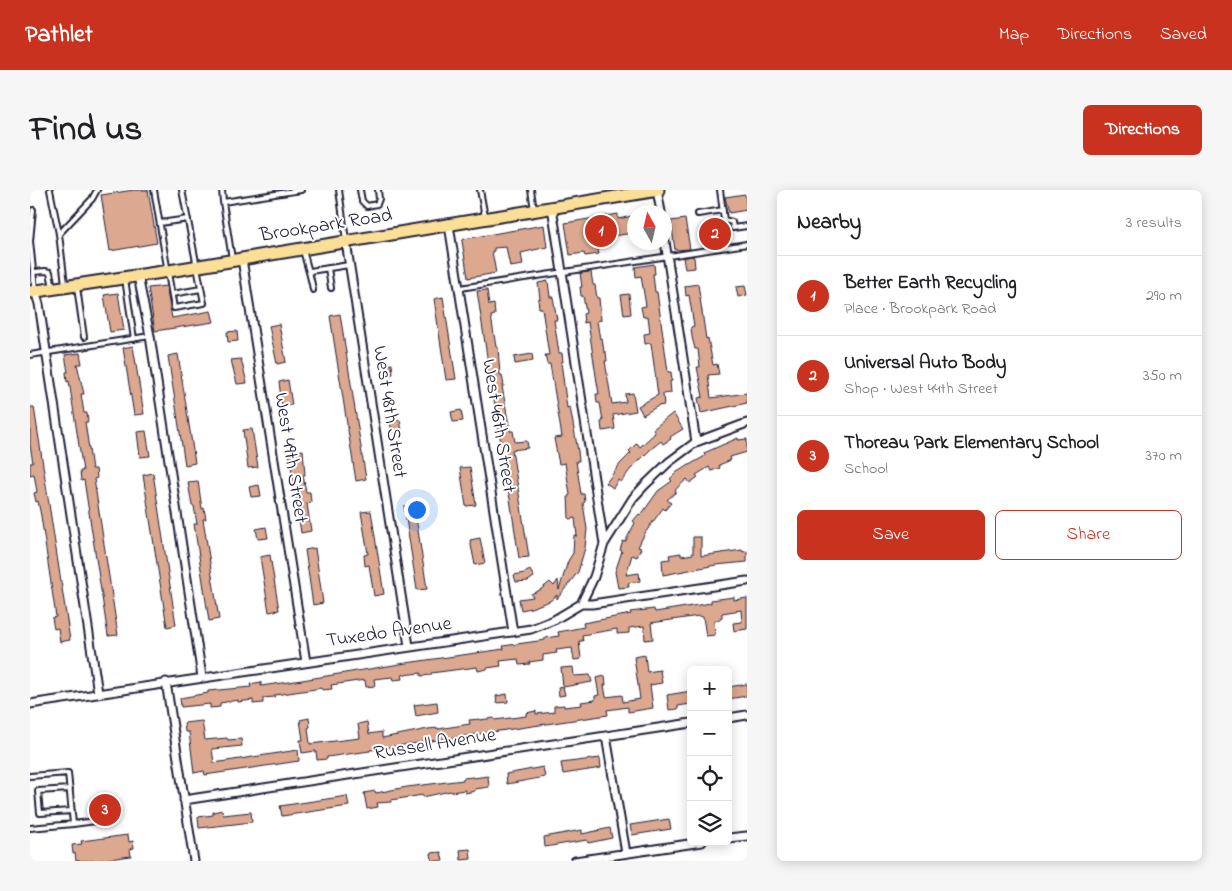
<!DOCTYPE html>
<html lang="en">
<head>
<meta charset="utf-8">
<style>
	body { margin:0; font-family:"Indie Flower",sans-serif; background:#f6f6f6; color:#202124 }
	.controls { position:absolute; right:15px; bottom:15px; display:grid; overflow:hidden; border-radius:8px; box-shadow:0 2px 12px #0003 }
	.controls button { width:45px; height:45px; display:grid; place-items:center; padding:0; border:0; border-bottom:1px solid #e0e0e0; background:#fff; color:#202124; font:25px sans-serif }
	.compass { position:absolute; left:597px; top:15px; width:45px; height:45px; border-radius:50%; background:#fff; box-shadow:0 2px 12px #0003; rotate:352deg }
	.you { position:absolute; left:386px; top:319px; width:18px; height:18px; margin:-12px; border:4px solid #fff; border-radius:50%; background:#1a73e8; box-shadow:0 0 0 8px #1a73e833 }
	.badge { display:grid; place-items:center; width:32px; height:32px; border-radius:50%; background:#c8321e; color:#fff; font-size:16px; font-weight:700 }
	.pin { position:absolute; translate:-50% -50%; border:2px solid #fff; box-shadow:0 1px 5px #0006 }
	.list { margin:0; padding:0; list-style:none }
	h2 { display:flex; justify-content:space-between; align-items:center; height:65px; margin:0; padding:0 20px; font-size:21px }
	h2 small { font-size:16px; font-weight:400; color:#757577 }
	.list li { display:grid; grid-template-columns:32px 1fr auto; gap:15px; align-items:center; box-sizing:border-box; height:80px; padding:0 20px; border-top:1px solid #e0e0e0 }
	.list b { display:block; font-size:19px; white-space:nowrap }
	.list p { margin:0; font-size:16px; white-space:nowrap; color:#757577 }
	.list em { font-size:16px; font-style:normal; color:#757577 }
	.actions { display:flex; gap:10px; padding:15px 20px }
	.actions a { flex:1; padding:11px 0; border:1px solid #c8321e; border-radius:8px; text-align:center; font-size:18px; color:#c8321e }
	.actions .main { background:#c8321e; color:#fff }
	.icon { flex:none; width:28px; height:28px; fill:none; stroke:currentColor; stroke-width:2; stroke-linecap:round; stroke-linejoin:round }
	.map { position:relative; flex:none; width:717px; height:671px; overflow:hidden; border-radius:8px }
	header { display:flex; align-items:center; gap:30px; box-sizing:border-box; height:70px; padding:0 25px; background:#c8321e; color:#fff }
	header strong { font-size:24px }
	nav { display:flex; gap:28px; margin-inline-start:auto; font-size:18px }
	.intro { display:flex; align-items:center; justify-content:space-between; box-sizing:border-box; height:120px; padding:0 30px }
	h1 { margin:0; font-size:35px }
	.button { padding:12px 22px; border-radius:8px; background:#c8321e; color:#fff; font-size:18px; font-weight:700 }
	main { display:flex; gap:30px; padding:0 30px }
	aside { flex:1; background:#fff; border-radius:8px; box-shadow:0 2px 12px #0003 }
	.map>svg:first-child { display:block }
	.building { fill:#dca890; stroke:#22223b }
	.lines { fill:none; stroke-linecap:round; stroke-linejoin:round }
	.lane-casing { stroke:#22223b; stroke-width:8 }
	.street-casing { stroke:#22223b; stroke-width:11 }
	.primary-casing { stroke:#22223b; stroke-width:15 }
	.lane { stroke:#fff; stroke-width:4 }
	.street { stroke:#fff; stroke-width:7 }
	.primary { stroke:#fbdf96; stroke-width:11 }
	.labels { text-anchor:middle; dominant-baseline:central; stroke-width:4; stroke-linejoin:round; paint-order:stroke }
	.street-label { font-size:20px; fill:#22223b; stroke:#fff }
</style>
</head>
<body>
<header>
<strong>Pathlet</strong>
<nav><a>Map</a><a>Directions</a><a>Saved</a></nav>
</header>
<div class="intro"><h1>Find us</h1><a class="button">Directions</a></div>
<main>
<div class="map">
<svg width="717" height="671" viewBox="0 0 717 671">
	<rect width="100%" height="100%" fill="#fff"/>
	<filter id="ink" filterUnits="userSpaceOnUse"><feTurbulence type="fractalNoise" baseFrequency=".02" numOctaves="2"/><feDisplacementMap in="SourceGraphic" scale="10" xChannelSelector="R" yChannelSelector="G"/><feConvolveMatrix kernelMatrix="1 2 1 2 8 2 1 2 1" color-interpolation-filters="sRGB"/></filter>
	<g filter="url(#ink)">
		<!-- building -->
		<path class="building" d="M104,0H118L127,53L80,61L71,5Z
			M715,4L717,20L699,23L695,7Z
			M588,24V29L602,26V29L604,28V40L602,41L603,43L577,47L578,55L567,56L569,64L555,66L554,63L540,65L535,33Z
			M655,29L660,59L645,60L641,31Z
			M514,35L517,57L491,63L493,75L480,77L476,57L464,58V61H462L466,83L438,88L432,51L434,49Z
			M699,35L701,49L672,54L669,39Z
			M661,66L664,67L665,78L655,79L653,68Z
			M624,74L625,84H623L625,102H627L638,182H641L642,191H640L641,203L633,204L634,215L628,216L613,225L608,216L628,205L621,153L615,154L614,144L620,143L618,126L613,127L611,117L616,116L611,86L606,87L605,77Z
			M561,82L563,95H565L567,108H569L571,130L567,131L570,149L572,148L574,162H576L577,171H575L582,214L596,212L595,204L603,203L606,221L583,225L585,239L572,241L571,232L573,231L570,213H567L566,204H569L566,186L558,132L554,133L553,124L556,123L553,106H551L550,97H552L550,83Z
			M518,91L520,107H523L527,130H524L529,163H532L533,172H531L537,218L540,217L548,261L549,271H546L551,304H554L555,312L553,313L557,339L555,358L548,382L527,409V405L520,411L501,418L491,420L489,409L503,407L501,404L510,400L520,392L524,396L528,390L529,400L538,371L543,363L544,345L547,346L545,328L539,329L538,306L540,305L535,273L529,274L526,259L524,248L532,247L520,174H517L515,165H519L512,118H509L508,109H510L508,93Z
			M668,94L676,149L678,148L683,175L687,174L689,184L678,185L681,208L717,203V213L671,223L668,208L673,207L667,177H670L668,159H665L662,147L661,137L664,136L659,105L656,106L655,96Z
			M136,96L142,128L181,121L184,132L125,141L118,98Z
			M715,96L717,105L708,107L706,97Z
			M457,100L459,115L464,114L465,125L461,126L466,157H468L470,185H472L474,196H472L480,241H483L485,252L497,251L498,258L482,260L499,367L489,368L480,309L477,295L475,296L474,285H476L462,197L459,183H457L456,173H458L447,101Z
			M88,103L94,140L80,142L74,105Z
			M599,104L601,124L594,125L591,105Z
			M413,107L426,189L416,190L404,109Z
			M310,124L336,289L326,291L300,126Z
			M249,134L256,172L247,174L239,136Z
			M207,141L208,151L198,152L197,142Z
			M103,156L114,224L104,225L93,158Z
			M50,163L52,174H47L54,204H51L54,223H57L58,232H55L62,279H66L67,288L64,289L88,445L78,446L54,290L51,291L50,281H53L50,262L39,191L37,192L36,182H38L35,165Z
			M148,164L165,273L155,275L138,166Z
			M502,164L503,171L485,174L484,167Z
			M211,169L217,193L207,194L201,170Z
			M362,174L363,184L353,186L352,175Z
			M258,190L262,215L252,216L249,192Z
			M0,217H4L38,437L40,450L30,452L28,438L24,439L22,428L26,427L11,326L8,311L6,312L4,303L7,302L4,284L0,285V273H3L0,255Z
			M431,220L433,231L423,232L421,222Z
			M643,223L653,239L640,247L641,249L633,254L631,251L620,260L600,280L591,292L588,290L583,298L576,293L590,274L601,263L599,261L607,253L610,257L625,243L623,239Z
			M370,230L372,241L362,242L360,232Z
			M222,239L228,277L218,278L213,240Z
			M116,241L120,266L110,267L107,242Z
			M708,248V250L717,249V262L700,267L701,270L689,275L690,278L681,281L679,277L666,285L668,287L660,293L657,289L645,300L646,302L637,310L641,313L635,320L633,318L615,343L608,357L611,358L607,367L602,365L596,385L609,383L610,391L598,393L599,397L588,398L585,382L592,361L590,360L593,351L595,352L605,333L603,331L609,324L611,325L628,301L642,291L640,289L647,282L675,266L674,263Z
			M273,260L275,285H273L276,302H280L281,312L277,313L281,341L271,343L259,262Z
			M440,277L446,315L436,316L430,278Z
			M123,283L146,435L137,437L113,285Z
			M168,291L172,319L174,318L176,329H173L189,429L179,431L164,334H167L164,316H162L158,292Z
			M229,295L231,306L221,307L219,297Z
			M384,314L397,399L387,400L374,316Z
			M341,321L354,404L344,406L339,375L335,376L334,365L338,364L331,322Z
			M236,337L238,348L228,349L226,339Z
			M663,347H671V366L712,360L713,362L717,361V372L686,375L633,385L632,370L640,369L639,365L651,363V366L663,364Z
			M450,348L455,373L445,375L440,350Z
			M285,358L293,413L283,415L275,360Z
			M240,365L249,420L239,422L230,367Z
			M500,380L504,387L498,391L486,392L484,385L494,383Z
			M704,407V410L717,408V439L704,441L703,433L712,432L711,420L692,423V427L690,428V430L684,431L685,445L676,446L673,427L669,426L621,433L623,449L615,450L614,436L599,438V443L587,444V439L552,445L553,451H549L551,469L544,470L542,458L526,460L527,463L513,465V470L499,472L500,474L489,475L488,469L470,471L471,476L457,478V479L448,481L447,477L401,483V485L391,486V483L372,485L373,489L363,490L362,487L344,489L345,496L336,497L335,490L301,495L302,499L292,500V498L245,505V507L233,508V513L223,514V510L208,512V510L190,513V517L180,518V514L151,517L150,508L178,503V501L221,497L220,494L231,492V496L272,490L376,473L474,459L473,456L515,450V448L529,446L528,442L554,437L553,433L601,424L600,422L624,419L625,422L681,413V410Z
			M615,465L617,482L630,480L632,493L620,495L623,518L598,522V517L577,520L578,525L564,527L340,560V561L297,567V569L287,570L286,561L272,563L270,550H273L270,530L279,528L280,537L278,538L280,554L330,548L328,534L337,532L339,544L352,542V548L398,539L408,538V539L440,534L439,530L450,529V530L464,528L465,530L496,526V523L506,521V524L524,522V516L534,515V517L552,515L551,512L565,510V506L569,505L566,488L575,486L576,495H574L576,507L592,505L593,512L610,509L604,467Z
			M543,477L544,486L560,485L562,492L533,497L535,505L529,506L528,497L533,496L531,478Z
			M717,494V506L698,509V497Z
			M661,501V514L648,516V519L639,520L637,505Z
			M477,504L478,512L467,513L466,506Z
			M407,512L408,522L386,526L384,515Z
			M172,531L175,550L197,548L198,550L211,549L212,556L182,559L184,573L268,560L269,571L175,585L174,581L164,583L159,542H155L154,533Z
			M570,568L571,578L533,584L531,573Z
			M513,577L515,587L477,594L476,584Z
			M458,586L459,597L445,599V601L435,603V600L421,602L420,601L393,607V605L361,610V612L347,613L348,617L337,619L334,603L345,601L346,603L377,597L433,590V588L443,587V588Z
			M317,606L319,616L252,626L250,616Z
			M192,620L193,625L221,622L222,632L169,638L168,627L183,625V622Z
			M639,629L641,639L602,645L600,635Z
			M580,638L582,648L558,653L557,650L515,657L514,647L552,640V644Z
			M98,645L99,652L103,651L104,658L100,659L101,666L71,670V671H46L45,663L43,664L42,655L52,654L51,651Z
			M440,659L441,669L431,670L430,660Z
			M411,662L413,671H402L401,663Z"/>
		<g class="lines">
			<defs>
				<path id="lane" d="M20,0L29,44L35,94
					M124,0L144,118L174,113L152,0
					M192,0L193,12
					M309,0L316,50
					M330,0L332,11L337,16L347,14L349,9L348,0
					M450,0L455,27
					M501,0L504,20
					M690,0L694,30L702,32L703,38L717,36
					M3,20L0,51L5,99
					M668,24L693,20
					M130,33L158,29
					M29,44L62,9L67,0
					M273,59C276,74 281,86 283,100
					M202,69L193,12L271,0
					M298,78L301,98
					M280,81L319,75
					M4,82L15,81L20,82L23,98
					M95,89L104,149
					M47,97L54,147
					M430,98L717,54
					M142,104L171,99
					M0,165L120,146
					M0,586L38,583L43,634
					M40,599L8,601L10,623L42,621
					M0,638L43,634L81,629"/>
				<path id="street" d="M627,0L631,22
					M522,17L574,354
					M419,35L483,442
					M634,45L666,252
					M316,52L379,456
					M212,69L276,472
					M108,86L120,146L172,487
					M5,101L9,114L68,503
					M551,414L564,387L574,354L603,308L615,295L639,272L666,252L717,233
					M136,492L164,671
					M0,514L501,439L524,430L551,414H562L717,391
					M698,528L717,525
					M576,546L596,663
					M154,610L661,533
					M698,648L717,646
					M545,671L672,652"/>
				<path id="primary" d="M0,102L139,81L628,0"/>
			</defs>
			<!-- lane casing -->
			<use href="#lane" class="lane-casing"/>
			<!-- street casing -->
			<use href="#street" class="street-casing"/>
			<!-- primary casing -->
			<use href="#primary" class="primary-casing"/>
			<!-- lane -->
			<use href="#lane" class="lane"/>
			<!-- street -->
			<use href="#street" class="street"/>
			<!-- primary -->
			<use href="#primary" class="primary"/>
		</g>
	</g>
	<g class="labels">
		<!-- street labels -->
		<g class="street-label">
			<text transform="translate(296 36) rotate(-9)">Brookpark Road</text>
			<text transform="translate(359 222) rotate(81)">West 48th Street</text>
			<text transform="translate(468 236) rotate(81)">West 46th Street</text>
			<text transform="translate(260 268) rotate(81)">West 49th Street</text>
			<text transform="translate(359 443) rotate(-8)">Tuxedo Avenue</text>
			<text transform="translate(405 555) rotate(-9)">Russell Avenue</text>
		</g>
	</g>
</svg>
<div class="controls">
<button>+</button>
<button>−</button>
<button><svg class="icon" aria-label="locate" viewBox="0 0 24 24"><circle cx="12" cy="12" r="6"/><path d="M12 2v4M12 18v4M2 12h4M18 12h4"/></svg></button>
<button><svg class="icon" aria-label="layers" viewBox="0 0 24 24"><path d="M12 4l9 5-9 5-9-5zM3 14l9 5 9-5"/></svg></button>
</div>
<svg class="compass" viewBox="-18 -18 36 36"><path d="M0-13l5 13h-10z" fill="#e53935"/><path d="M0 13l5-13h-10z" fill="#757577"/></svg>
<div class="you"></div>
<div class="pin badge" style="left:571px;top:41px">1</div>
<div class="pin badge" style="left:685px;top:44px">2</div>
<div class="pin badge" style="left:75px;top:620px">3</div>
</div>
<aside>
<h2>Nearby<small>3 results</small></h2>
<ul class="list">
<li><span class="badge">1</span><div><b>Better Earth Recycling</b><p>Place · Brookpark Road</p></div><em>290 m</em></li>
<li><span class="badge">2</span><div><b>Universal Auto Body</b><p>Shop · West 44th Street</p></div><em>350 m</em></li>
<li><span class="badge">3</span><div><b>Thoreau Park Elementary School</b><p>School</p></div><em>370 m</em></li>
</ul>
<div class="actions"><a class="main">Save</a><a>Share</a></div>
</aside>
</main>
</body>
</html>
